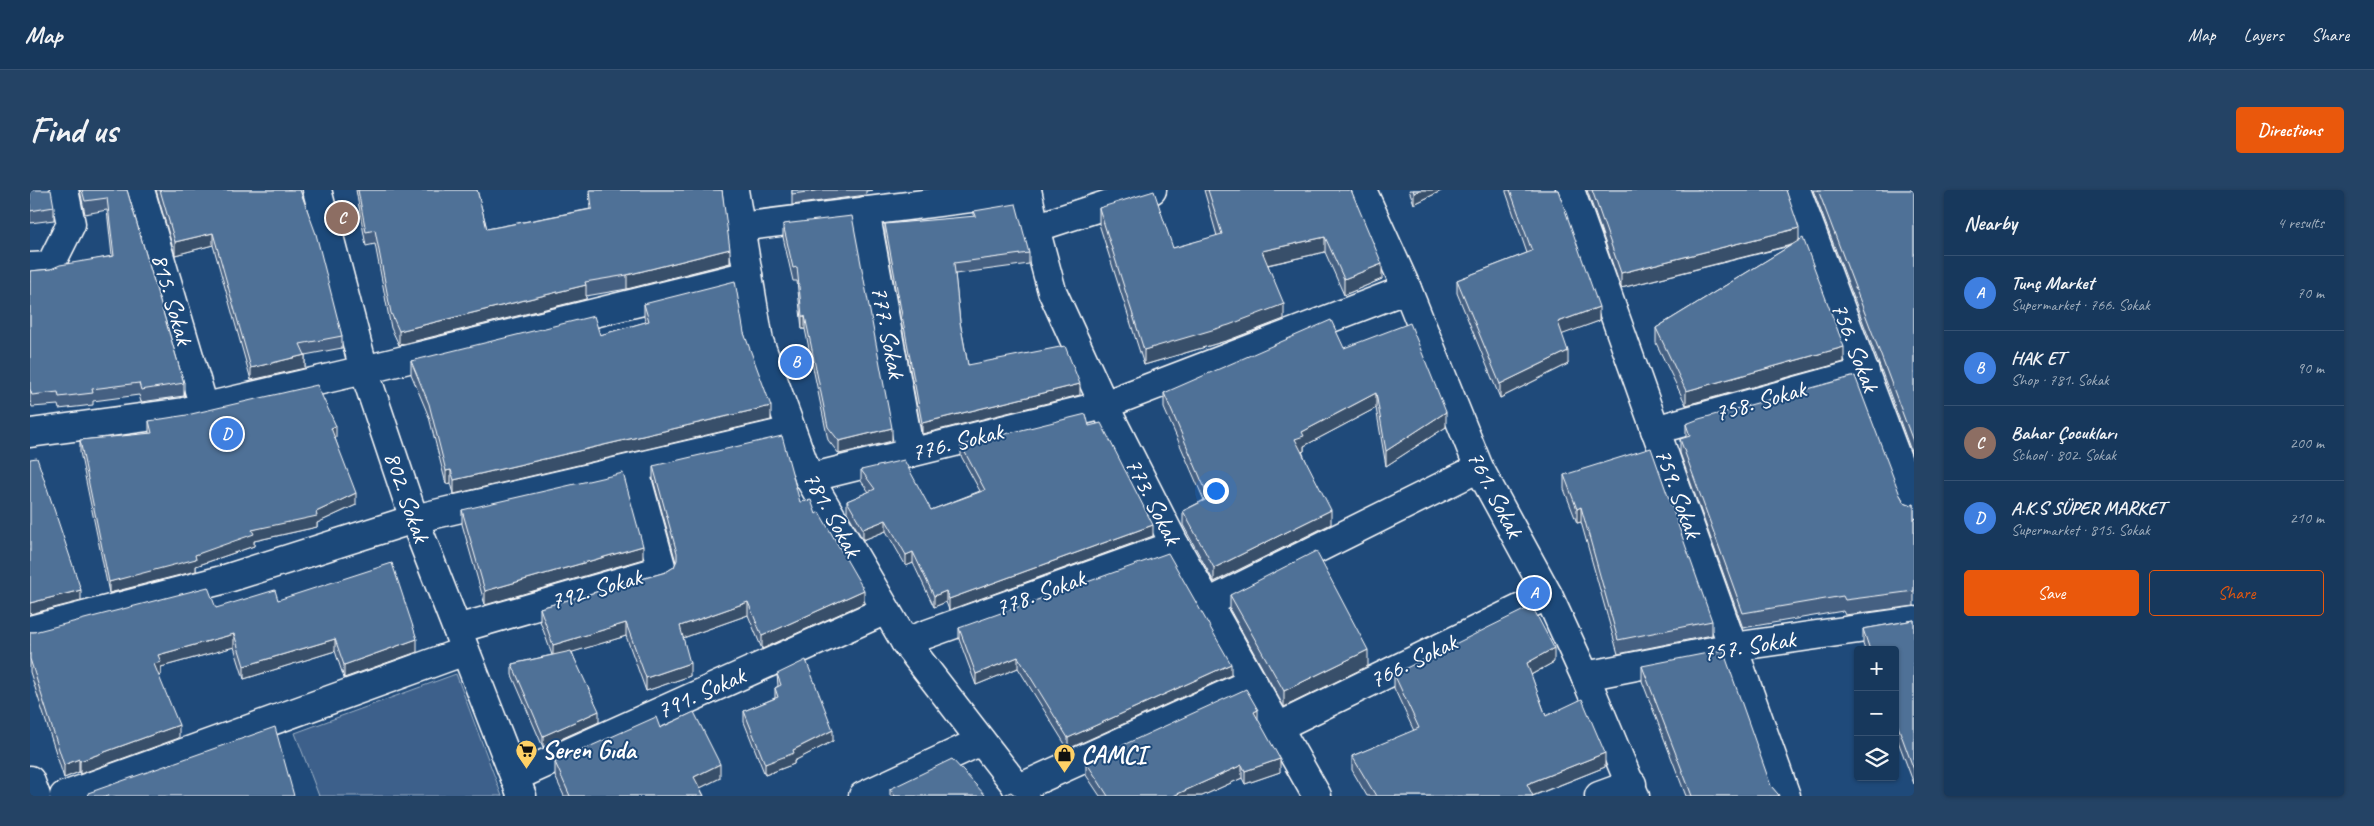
<!DOCTYPE html>
<html lang="en">
<head>
<meta charset="utf-8">
<style>
	body { margin:0; font-family:Caveat,sans-serif; background:#244365; color:#f1f3f6 }
	.controls { position:absolute; right:15px; bottom:15px; display:grid; overflow:hidden; border-radius:5px; box-shadow:0 1px 4px #0004 }
	.controls button { width:45px; height:45px; display:grid; place-items:center; padding:0; border:0; border-bottom:1px solid #365272; background:#17385c; color:#f1f3f6; font:25px sans-serif }
	.you { position:absolute; left:1185px; top:300px; width:18px; height:18px; margin:-12px; border:4px solid #fff; border-radius:50%; background:#1a73e8; box-shadow:0 0 0 8px #1a73e833 }
	.badge { display:grid; place-items:center; width:32px; height:32px; border-radius:50%; background:#ea580c; color:#fff; font-size:16px; font-weight:700 }
	.pin { position:absolute; translate:-50% -50%; border:2px solid #fff; box-shadow:0 1px 5px #0006 }
	.list { margin:0; padding:0; list-style:none }
	h2 { display:flex; justify-content:space-between; align-items:center; height:65px; margin:0; padding:0 20px; font-size:21px }
	h2 small { font-size:16px; font-weight:400; color:#9eacbb }
	.list li { display:grid; grid-template-columns:32px 1fr auto; gap:15px; align-items:center; box-sizing:border-box; height:75px; padding:0 20px; border-top:1px solid #365272 }
	.list b { display:block; font-size:19px; white-space:nowrap }
	.list p { margin:0; font-size:16px; white-space:nowrap; color:#9eacbb }
	.list em { font-size:16px; font-style:normal; color:#9eacbb }
	.actions { display:flex; gap:10px; padding:15px 20px }
	.actions a { flex:1; padding:11px 0; border:1px solid #ea580c; border-radius:5px; text-align:center; font-size:18px; color:#ea580c }
	.actions .main { background:#ea580c; color:#fff }
	.icon { flex:none; width:28px; height:28px; fill:none; stroke:currentColor; stroke-width:2; stroke-linecap:round; stroke-linejoin:round }
	.map { position:relative; flex:none; width:1884px; height:606px; overflow:hidden; border-radius:5px }
	header { display:flex; align-items:center; gap:30px; box-sizing:border-box; height:70px; padding:0 25px; background:#17385c; border-bottom:1px solid #365272 }
	header strong { font-size:24px }
	nav { display:flex; gap:28px; margin-inline-start:auto; font-size:18px }
	.intro { display:flex; align-items:center; justify-content:space-between; box-sizing:border-box; height:120px; padding:0 30px }
	h1 { margin:0; font-size:35px }
	.button { padding:12px 22px; border-radius:5px; background:#ea580c; color:#fff; font-size:18px; font-weight:700 }
	main { display:flex; gap:30px; padding:0 30px }
	aside { flex:1; background:#17385c; border-radius:5px; box-shadow:0 1px 4px #0004 }
	.map>svg:first-child { display:block }
	.park { fill:#3c618b; stroke:#9eb0c5 }
	.lines { fill:none; stroke-linecap:round; stroke-linejoin:round }
	.minor-casing { stroke:#fff; stroke-width:31 }
	.minor { stroke:#1f4a7a; stroke-width:28 }
	.wall { fill:#456182; stroke:#fff }
	.shaded-wall { fill:#384f6a; stroke:#fff }
	.building { fill:#507197; stroke:#fff }
	.labels { text-anchor:middle; dominant-baseline:central; stroke-width:4; stroke-linejoin:round; paint-order:stroke }
	.street-label { font-size:25px; fill:#fff; stroke:#1f4a7a }
	.poi-label { font-size:25px; font-weight:bold; fill:#fff; stroke:#1f4a7a; text-anchor:start }
</style>
</head>
<body>
<header>
<strong>Map</strong>
<nav><a>Map</a><a>Layers</a><a>Share</a></nav>
</header>
<div class="intro"><h1>Find us</h1><a class="button">Directions</a></div>
<main>
<div class="map">
<svg width="1884" height="606" viewBox="0 0 1884 606">
	<rect width="100%" height="100%" fill="#1f4a7a"/>
	<filter id="ink" filterUnits="userSpaceOnUse"><feTurbulence type="fractalNoise" baseFrequency=".02" numOctaves="2"/><feDisplacementMap in="SourceGraphic" scale="10" xChannelSelector="R" yChannelSelector="G"/><feConvolveMatrix kernelMatrix="1 2 1 2 8 2 1 2 1" color-interpolation-filters="sRGB"/></filter>
	<g filter="url(#ink)">
		<!-- park -->
		<path class="park" d="M426,484L472,606H289L265,543Z"/>
		<g class="lines">
			<defs>
				<g id="minor">
					<path d="M110,0L174,217"/>
					<path id="s1" d="M287,0L334,180L384,329L492,606"/>
					<path d="M704,0L729,151L779,288L875,452L994,606"/>
					<path d="M997,0L1005,38L1022,101L1074,215L1145,355L1287,606"/>
					<path d="M1332,0L1377,99L1449,278L1518,405L1555,486L1605,606"/>
					<path d="M1540,0L1756,606"/>
					<path d="M1766,0L1884,314"/>
					<path d="M835,21L880,263"/>
					<path d="M710,37L997,1"/>
					<path d="M1005,38L1122,0"/>
					<path d="M0,77L20,76L41,34L34,0"/>
					<path d="M1625,240L1835,182"/>
					<path d="M0,243L154,222L334,180L718,85"/>
					<path d="M779,288L1074,215L1377,99"/>
					<path d="M1178,413L1449,278"/>
					<path d="M427,439L632,380L604,278"/>
					<path d="M0,440L192,390L384,329L761,241"/>
					<path d="M875,452L1145,355"/>
					<path d="M1555,486L1703,457L1884,431"/>
					<path d="M1248,537L1518,405"/>
					<path d="M485,587L856,420"/>
					<path d="M0,590L6,606"/>
					<path d="M987,599L1223,492"/>
					<path d="M34,606L435,461"/>
					<path d="M833,606L951,551"/>
					<path d="M1569,606L1602,594"/>
				</g>
			</defs>
			<!-- minor casing -->
			<use href="#minor" class="minor-casing"/>
			<!-- minor -->
			<use href="#minor" class="minor"/>
		</g>
		<!-- wall -->
		<path class="wall" d="M0,0L24,17V30L0,33Z
			M50,0H97L154,193V206L111,212L109,205L63,211V215L29,219L28,215L2,217L0,211V81L21,79L82,66L77,20L55,24Z
			M126,0H270L312,146V158L275,165V178L221,190L183,55L145,65Z
			M326,0H447L457,39L560,19L559,0H692L700,73L597,99L556,106V109L369,155L361,138L345,54L336,56Z
			M762,0H843L836,1V5L762,15Z
			M1174,0H1321L1352,89L1314,105L1295,62L1238,75L1254,129L1199,150L1114,175L1069,34V18L1143,58L1187,46Z
			M1379,0H1413L1384,14Z
			M1476,0H1528L1569,131L1532,144L1538,174L1470,208L1427,103V90L1497,63L1476,2Z
			M1557,0H1756L1769,50L1814,172L1656,215L1626,153V138L1760,56L1591,98Z
			M1783,0H1884V269L1850,177Z
			M944,21L999,63V74L925,84L930,132L938,175L1050,205L892,244L855,45V34L944,27Z
			M753,34L862,251L809,264L798,250L775,139H772L767,91H763L753,47Z
			M614,114L714,143L741,230L424,304L421,293L416,294L399,227L381,184V171L570,145L616,132L614,127Z
			M1314,158L1416,237L1356,276L1346,218L1274,256V261H1272L1301,334L1184,392L1153,335V321L1174,310L1134,218V203Z
			M119,231L306,248H305L326,315L287,333V337L224,351V356L166,376V381L79,403L50,262V250L119,244Z
			M1656,234L1870,305L1874,312L1882,315L1884,314V416L1815,425L1813,421L1713,438L1650,263V249L1656,247Z
			M1059,236L1123,346L919,420L916,412L904,417L883,373L876,376L856,341L833,350L817,322V311L839,302L831,291V280L901,320L950,301L931,266V255Z
			M623,276L770,312L786,324L834,413L732,459L718,425L653,448L660,486L616,501L596,446L542,462L569,532L513,557L482,485V474L522,465L510,431V418L636,382L644,377L646,372L623,289Z
			M1534,285L1682,431V445L1588,464L1551,332L1547,333L1534,299Z
			M432,320L613,369L455,415L432,334Z
			M1200,405L1338,476L1254,517L1200,420Z
			M248,410L387,462L314,488L305,461L214,489L204,457L131,477V485H128L149,548L50,584L49,582L34,588L0,482V442H4Z
			M1884,430V594L1865,543V460H1835L1833,454V439Z
			M929,438L1201,485L1038,559L988,478L946,495L929,449Z
			M1524,472L1501,485L1516,526L1575,577L1503,606H1337L1322,580V566L1384,541L1364,498V484Z
			M1612,476L1741,596L1749,606H1656L1612,491Z
			M747,484L803,551L764,571V574L735,585L714,532V521L745,508V498L748,496Z
			M1228,530L1250,582L1215,594L1212,588L1172,606H1070L1056,585V572Z
			M630,538L690,588L670,598L674,606H534L525,586V572Z
			M860,599L956,606H860Z"/>
		<!-- shaded-wall -->
		<path class="shaded-wall" d="M1390,0H1413L1384,14V3Z
			M1769,38V53L1591,98V83Z
			M183,43V55L145,65V52Z
			M1295,47V62L1232,76V61Z
			M700,59V73L597,99V85Z
			M1352,74V89L1314,105V89Z
			M556,95V109L369,155V141Z
			M1254,114V129L1199,150L1114,175V160Z
			M1569,117V131L1528,146V132Z
			M772,126H775V139H772Z
			M1814,157V172L1656,215V201Z
			M1538,161V174L1470,208V194Z
			M275,165V178L221,190V178Z
			M1050,194V205L892,244V233Z
			M1346,203V218L1274,256V261L1265,264V249L1272,242Z
			M741,216V230L424,304V290Z
			M1416,222V237L1356,276V261Z
			M306,236V248L301,250V238Z
			M862,238V251L809,264V251Z
			M421,280V293L416,294V281Z
			M326,303V315L287,333V337L224,351V356L166,376V381L79,403V392L165,365L222,340L286,322Z
			M1551,317V332L1547,333V319Z
			M1301,320V334L1184,392V378Z
			M856,330V341L833,350V339Z
			M1123,335V346L919,420V409Z
			M613,356V369L455,415V401Z
			M883,362V373L876,376V365Z
			M51,400V411L0,424V413Z
			M834,400V413L732,459V446Z
			M916,401V412L904,417V406Z
			M718,412V425L650,449V436Z
			M596,433V446L523,468V455Z
			M204,444V457L131,477V485L124,487V474L128,465Z
			M305,449V461L214,489V476Z
			M387,449V462L314,488V475Z
			M1524,458V472L1497,487V473Z
			M1338,460V476L1254,517V501Z
			M988,467V478L946,495V484Z
			M660,473V486L616,501V488Z
			M1201,474V485L1038,559V548Z
			M1228,520V533L1224,522Z
			M569,521V532L513,557V546Z
			M149,535V548L50,584V571Z
			M803,540V551L764,571V574L735,585V574Z
			M1575,563V577L1502,606L1497,594Z
			M49,569V582L34,588V575Z
			M1250,569V582L1215,594V581Z
			M690,574V588L664,601V587Z
			M1212,575V588L1172,606H1143Z"/>
		<!-- building -->
		<path class="building" d="M0,0H21L24,17L0,21Z
			M52,0H97L154,193L111,200L109,193L62,199L63,203L29,207L28,202L2,205L0,199V81L21,79L30,75L84,66L77,8L55,11Z
			M130,0H270L286,44L312,146L270,154L275,165L221,178L183,43L145,52Z
			M328,0H447L457,39L562,19L560,0H692L700,59L597,85L555,92L556,95L369,141L361,123L345,40L336,42Z
			M762,0H792L762,4Z
			M1178,0H1321L1352,74L1314,89L1295,47L1232,61L1254,114L1199,135L1114,160L1069,18L1124,1L1143,58L1192,44Z
			M1383,0H1390L1384,3Z
			M1480,0H1528L1569,117L1528,132L1538,161L1470,194L1427,90L1502,61Z
			M1562,0H1756L1769,38L1591,83Z
			M1788,0H1884V254L1850,163Z
			M986,14L999,63L924,73L930,132L938,175L1035,156L1050,194L892,233L855,34L946,26L944,21Z
			M822,26L862,238L809,251L798,237L775,126H772L767,77L763,78L753,34Z
			M1773,48L1814,157L1656,201L1626,138Z
			M705,91L714,143L741,216L424,290L421,280L416,281L399,214L381,171L564,126L570,145L619,131L614,114Z
			M1301,130L1314,158L1380,133L1416,222L1356,261L1346,203L1272,242L1274,246L1265,249L1301,320L1184,378L1153,321L1179,308L1134,203Z
			M1825,186L1870,305L1874,312L1882,315L1884,314V401L1815,410L1813,406L1713,423L1650,249L1660,246L1656,234L1669,229Z
			M287,195L306,236L301,238L326,303L286,322L287,326L222,340L224,344L165,365L166,369L79,392L50,250L122,243L119,231L157,225Z
			M1056,224L1059,236L1071,233L1123,335L919,409L916,401L904,406L883,362L876,365L856,330L833,339L817,311L845,299L831,280L874,270L901,320L955,300L931,255Z
			M752,246L770,312L781,310L786,324L789,322L834,400L732,446L718,412L650,436L660,473L616,488L596,433L523,455L510,418L636,382L644,377L647,370V363L623,276Z
			M1621,258L1682,431L1588,450L1551,317L1547,319L1534,285Z
			M7,268L51,400L0,413V269Z
			M593,283L613,356L455,401L432,320Z
			M1286,361L1338,460L1254,501L1200,405Z
			M1138,363L1201,474L1038,548L988,467L946,484L929,438Z
			M362,373L387,449L314,475L305,449L214,476L204,444L128,465L131,472L124,474L149,535L50,571L49,569L34,575L0,469V442H4L178,397L186,418L245,400L248,410Z
			M1502,416L1524,458L1497,473L1516,526L1552,509L1575,563L1497,594L1503,606H1346L1322,566L1389,538L1364,484Z
			M1884,430V580L1865,528V460H1840L1833,439Z
			M1693,460L1741,596L1748,604L1749,606H1662L1612,476Z
			M541,461L569,521L513,546L482,474Z
			M776,470L803,540L763,560L764,563L735,574L714,521L748,507L745,498L751,495L747,484Z
			M1216,499L1228,520L1224,522L1250,569L1215,581L1212,575L1143,606H1078L1056,572Z
			M664,522L690,574L664,587L674,606H540L525,572L626,527L630,538Z
			M245,537L264,606H59L58,603Z
			M922,569L956,606H865L860,599Z
			M981,602L986,606H971Z"/>
	</g>
	<!-- icons -->
	<defs>
		<symbol id="supermarket-pin" viewBox="-11 -11 22 30"><path d="M0 17L-7.5 6A9.5 9.5 0 1 1 7.5 6Z" fill="#ffd166" stroke="#1f4a7a"/><path d="M-6-5.5h2.5l.6 2H6L4.5 2H-2.5L-4.4-4H-6ZM-1.5 3.2a1.3 1.3 0 1 0 .1 0ZM3 3.2a1.3 1.3 0 1 0 .1 0Z" fill="#111"/></symbol>
		<symbol id="shop-pin" viewBox="-11 -11 22 30"><path d="M0 17L-7.5 6A9.5 9.5 0 1 1 7.5 6Z" fill="#ffd166" stroke="#1f4a7a"/><path d="M-5-2.5h2.3a2.7 3.5 0 0 1 5.4 0H5L5.5 6h-11ZM-1.5-2.5h3a1.5 2.3 0 0 0-3 0Z" fill="#111"/></symbol>
	</defs>
	<g fill-rule="evenodd">
		<use href="#supermarket-pin" x="484" y="548" width="25" height="34"/>
		<use href="#shop-pin" x="1022" y="552" width="25" height="34"/>
	</g>
	<g class="labels">
		<!-- street labels -->
		<g class="street-label">
			<text transform="translate(142 109) rotate(74)">815. Sokak</text>
			<text transform="translate(858 142) rotate(79)">777. Sokak</text>
			<text transform="translate(1825 157) rotate(69)">756. Sokak</text>
			<text transform="translate(1730 211) rotate(-16)">758. Sokak</text>
			<text transform="translate(927 252) rotate(-14)">776. Sokak</text>
			<text transform="translate(1648 303) rotate(70)">759. Sokak</text>
			<text transform="translate(1465 304) rotate(63)">761. Sokak</text>
			<text stroke="none"><textPath href="#s1" startOffset="320">802. Sokak</textPath></text>
			<text transform="translate(1123 311) rotate(63)">773. Sokak</text>
			<text transform="translate(802 324) rotate(61)">781. Sokak</text>
			<text transform="translate(566 399) rotate(-16)">792. Sokak</text>
			<text transform="translate(1010 403) rotate(-20)">778. Sokak</text>
			<text transform="translate(1719 456) rotate(-9)">757. Sokak</text>
			<text transform="translate(1383 471) rotate(-26)">766. Sokak</text>
			<text transform="translate(671 503) rotate(-24)">791. Sokak</text>
		</g>
		<!-- poi labels -->
		<g class="poi-label">
			<text x="512" y="560">Seren Gıda</text>
			<text x="1051" y="565">CAMCI</text>
		</g>
	</g>
</svg>
<div class="controls">
<button>+</button>
<button>−</button>
<button><svg class="icon" aria-label="layers" viewBox="0 0 24 24"><path d="M12 4l9 5-9 5-9-5zM3 14l9 5 9-5"/></svg></button>
</div>
<div class="you"></div>
<div class="pin badge" style="left:1504px;top:403px;background:#3f7fe0">A</div>
<div class="pin badge" style="left:766px;top:172px;background:#3f7fe0">B</div>
<div class="pin badge" style="left:312px;top:28px;background:#8d6e63">C</div>
<div class="pin badge" style="left:197px;top:244px;background:#3f7fe0">D</div>
</div>
<aside>
<h2>Nearby<small>4 results</small></h2>
<ul class="list">
<li><span class="badge" style="background:#3f7fe0">A</span><div><b>Tunç Market</b><p>Supermarket · 766. Sokak</p></div><em>70 m</em></li>
<li><span class="badge" style="background:#3f7fe0">B</span><div><b>HAK ET</b><p>Shop · 781. Sokak</p></div><em>90 m</em></li>
<li><span class="badge" style="background:#8d6e63">C</span><div><b>Bahar Çocukları</b><p>School · 802. Sokak</p></div><em>200 m</em></li>
<li><span class="badge" style="background:#3f7fe0">D</span><div><b>A.K.S SÜPER MARKET</b><p>Supermarket · 815. Sokak</p></div><em>210 m</em></li>
</ul>
<div class="actions"><a class="main">Save</a><a>Share</a></div>
</aside>
</main>
</body>
</html>
